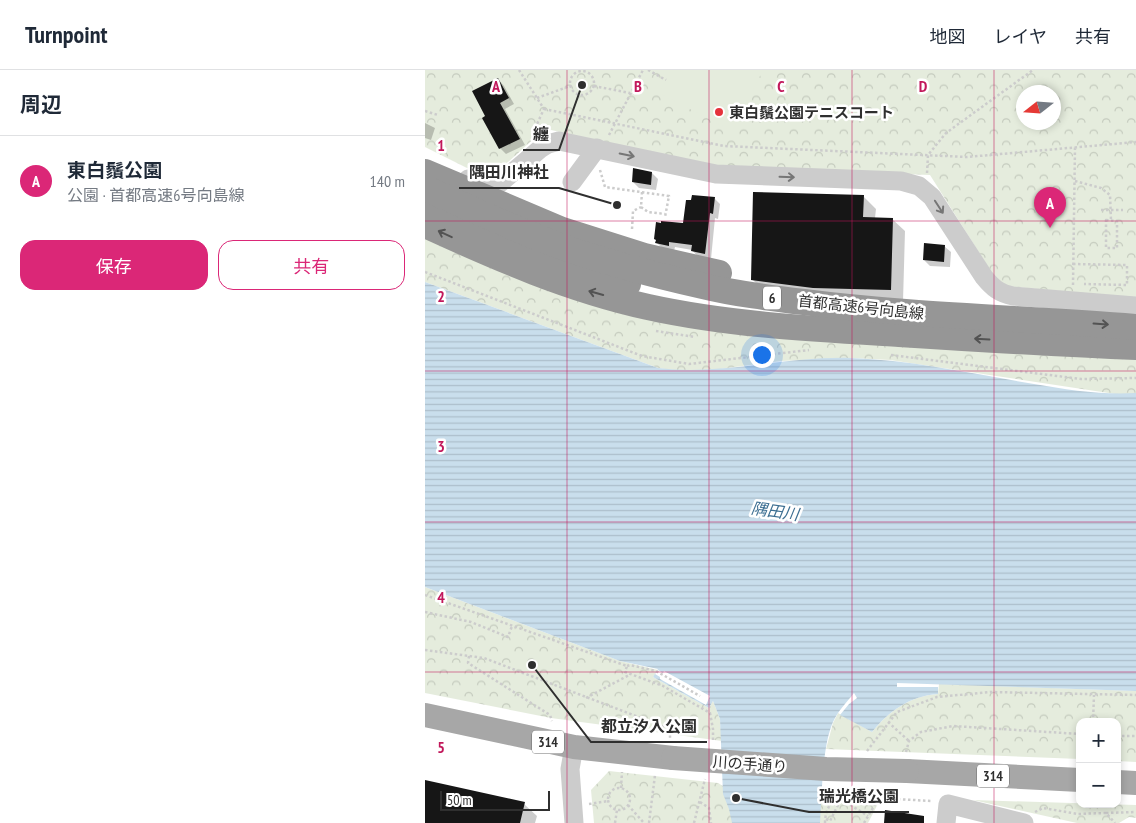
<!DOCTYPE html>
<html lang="ja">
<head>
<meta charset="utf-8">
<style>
	body { margin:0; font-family:"PT Sans Narrow","Noto Sans JP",sans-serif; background:#f2f2f3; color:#1f2937 }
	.controls { position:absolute; right:15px; bottom:15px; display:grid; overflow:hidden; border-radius:10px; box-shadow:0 2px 8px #0003 }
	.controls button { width:45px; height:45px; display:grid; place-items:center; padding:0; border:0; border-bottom:1px solid #e0e1e3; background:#fff; color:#1f2937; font:25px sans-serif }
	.compass { position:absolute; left:591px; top:15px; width:45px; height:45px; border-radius:50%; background:#fff; box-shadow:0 2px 8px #0003; rotate:253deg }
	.scale { position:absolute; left:15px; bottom:12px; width:110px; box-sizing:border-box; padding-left:5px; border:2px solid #2f2f2f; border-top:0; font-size:14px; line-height:18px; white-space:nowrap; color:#2f2f2f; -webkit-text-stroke:4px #fff; paint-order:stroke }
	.you { position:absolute; left:336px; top:284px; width:18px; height:18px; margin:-12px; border:4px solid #fff; border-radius:50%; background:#1a73e8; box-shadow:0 0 0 8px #1a73e833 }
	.badge { display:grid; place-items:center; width:32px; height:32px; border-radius:50%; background:#db2777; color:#fff; font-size:16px; font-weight:700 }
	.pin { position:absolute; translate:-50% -41px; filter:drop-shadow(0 1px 2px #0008) }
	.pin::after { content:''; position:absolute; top:26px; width:18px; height:15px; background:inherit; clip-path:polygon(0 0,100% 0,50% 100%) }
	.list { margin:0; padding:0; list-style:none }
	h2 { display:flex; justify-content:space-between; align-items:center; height:65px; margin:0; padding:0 20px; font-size:21px }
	h2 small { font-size:16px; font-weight:400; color:#747a83 }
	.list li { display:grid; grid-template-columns:32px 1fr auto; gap:15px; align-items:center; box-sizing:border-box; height:90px; padding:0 20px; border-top:1px solid #e0e1e3 }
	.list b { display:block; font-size:19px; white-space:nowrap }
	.list p { margin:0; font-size:16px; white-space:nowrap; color:#747a83 }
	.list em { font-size:16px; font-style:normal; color:#747a83 }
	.actions { display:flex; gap:10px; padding:15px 20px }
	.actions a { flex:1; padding:11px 0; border:1px solid #db2777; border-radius:15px; text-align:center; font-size:18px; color:#db2777 }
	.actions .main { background:#db2777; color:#fff }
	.map { position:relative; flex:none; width:711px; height:753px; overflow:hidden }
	header { display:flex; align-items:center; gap:30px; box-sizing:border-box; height:70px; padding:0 25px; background:#fff; border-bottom:1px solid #e0e1e3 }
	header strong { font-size:24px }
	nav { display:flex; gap:28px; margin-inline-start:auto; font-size:18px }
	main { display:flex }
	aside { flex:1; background:#fff }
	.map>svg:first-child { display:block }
	.park { fill:url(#park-crowns); fill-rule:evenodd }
	.garden { fill:#e5ecdd }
	.water { fill:url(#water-rules) }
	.pier { fill:#fff }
	.shadow { fill:#0003 }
	.building { fill:#161616 }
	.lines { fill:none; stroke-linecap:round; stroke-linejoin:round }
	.path { stroke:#ccc; stroke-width:2.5; stroke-dasharray:2.5 2.5; stroke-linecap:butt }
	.minor { stroke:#ccc; stroke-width:19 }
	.major { stroke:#a7a7a7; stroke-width:24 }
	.highway { stroke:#969696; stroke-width:26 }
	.major-bridge { stroke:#a7a7a7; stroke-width:24 }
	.highway-bridge { stroke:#969696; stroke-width:26 }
	.oneway { stroke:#767676 }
	.oneway2 { stroke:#535353 }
	.grid { fill:none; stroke:#c2185b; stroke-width:1; stroke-opacity:0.55 }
	.poi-dot { fill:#e5323c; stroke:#fff; stroke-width:2 }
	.labels { text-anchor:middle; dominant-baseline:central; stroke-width:5; stroke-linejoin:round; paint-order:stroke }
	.shield { fill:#fff; stroke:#6d6d6d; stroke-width:1 }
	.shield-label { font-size:14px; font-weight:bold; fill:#2f2f2f }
	.poi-label { font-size:15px; font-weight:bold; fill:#2f2f2f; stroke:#fff; text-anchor:start }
	.street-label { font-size:15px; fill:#2f2f2f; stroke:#fff }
	.water-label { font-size:16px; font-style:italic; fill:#3d6f92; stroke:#fff }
	.grid-label { font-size:16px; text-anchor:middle; font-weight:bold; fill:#c2185b; stroke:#fff; stroke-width:5; stroke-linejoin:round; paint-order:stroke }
	.leader { fill:none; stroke:#2f2f2f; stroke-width:2 }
	.callout-dot { fill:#2f2f2f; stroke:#fff; stroke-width:2 }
	.callout-label { font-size:16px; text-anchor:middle; font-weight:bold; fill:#2f2f2f; stroke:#fff; stroke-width:5; stroke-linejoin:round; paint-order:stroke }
</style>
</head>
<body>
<header>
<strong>Turnpoint</strong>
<nav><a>地図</a><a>レイヤ</a><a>共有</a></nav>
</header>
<main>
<aside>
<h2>周辺<small></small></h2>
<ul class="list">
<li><span class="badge">A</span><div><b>東白鬚公園</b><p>公園 · 首都高速6号向島線</p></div><em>140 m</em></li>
</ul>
<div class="actions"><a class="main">保存</a><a>共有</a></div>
</aside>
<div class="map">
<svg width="711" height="753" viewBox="0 0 711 753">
	<defs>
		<pattern id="park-crowns" width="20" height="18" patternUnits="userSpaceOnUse" patternTransform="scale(1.25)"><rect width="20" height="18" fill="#e5ecdd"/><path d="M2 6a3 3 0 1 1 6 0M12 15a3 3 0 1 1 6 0" fill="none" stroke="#c5cbbe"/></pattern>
		<pattern id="water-rules" width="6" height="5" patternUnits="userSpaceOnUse" patternTransform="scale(1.25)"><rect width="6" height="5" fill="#c9deec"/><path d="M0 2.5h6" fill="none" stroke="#adbfcb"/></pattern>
	</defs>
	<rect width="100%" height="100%" fill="#fff"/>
	<!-- park -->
	<path class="park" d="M0,0H711V228L580,216L572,211L505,105L293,97L126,60C95,69 83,111 46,100L0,77ZM598,22H628V52H598Z
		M0,147L70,179L276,243L711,269V324H690L465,290L425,288L356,291L279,301H256L233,298L0,212Z
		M0,517L195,591L233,600L228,607L284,638L288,631L295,649L297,671L126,648L0,623Z
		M514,614L711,621V692L692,691V652H655V689L401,679L408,653L413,643L447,662C464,641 485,626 513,624Z
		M184,701L293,713L301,718L458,724L443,753H169L166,720Z
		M548,730L711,735V748L704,747L694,753H652Z"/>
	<!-- garden -->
	<path class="garden" d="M246,0H338L307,61L234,23Z"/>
	<!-- water -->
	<path class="water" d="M0,212L233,298C297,306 361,286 426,288C487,290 549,304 609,314C643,320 677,325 711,323V621L472,613V617H513V624C485,626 464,641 447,662L415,645L424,634L432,628L429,623C422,632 413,641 408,652C397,677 397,724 395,753H307L304,739L298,724L295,649L288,631L284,638L228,607L233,599L195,591L0,517Z"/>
	<!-- pier -->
	<path class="pier" d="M233,600L238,603L239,601L285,626L281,635L235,609V607L230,604Z"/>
	<!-- shadow -->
	<path class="shadow" d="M73,9L79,16L89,34L80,39L100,75L81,84L75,78Z
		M0,53L10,58L6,70L0,68Z
		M227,103L233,109L231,120L214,118L208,112Z
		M438,126L451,139L450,148L467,149L480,161L478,232L340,222L327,209Z
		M289,128L295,134L293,149L290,148L286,189L273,187L267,180L250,177L249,181L237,178L232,173L259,155Z
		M519,176L526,182L525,197L505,196L499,190Z
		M0,711L99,734L112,746L110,753H0Z"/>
	<!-- building -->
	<path class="building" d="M73,8L84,28L75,33L95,69L74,79L57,48L60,46L47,21Z
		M208,98L227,102L226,115L207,112Z
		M328,122L439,125L438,147L468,148L466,220L388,218L326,210Z
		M267,125L290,127L288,144L285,143L280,184L266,181L267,175L244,172V176L230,173L231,170L229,169L231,152L236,153V151L258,153L261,130H266Z
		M499,173L520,175L519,192L498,190Z
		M0,710L100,732L95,753H0Z
		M460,740L499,746V753H459Z"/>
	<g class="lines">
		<!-- path -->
		<path class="path" d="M94,0L119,39L112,54L116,61
			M223,0L241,10
			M145 13a12 12 0 1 1 24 0a12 12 0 1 1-24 0Z
			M169,16L205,23
			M112,28L145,16
			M119,39L299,76L542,87L711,72
			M0,41L13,45
			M184,65L218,0
			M175,100L180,117L244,126L240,147
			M502,103L503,85L521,63L608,0
			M650,111L676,118L685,125L686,150
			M217,122L216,137L223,142L240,144
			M676,140H698
			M681,150L692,151V178H681Z
			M207,159L208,141L216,137
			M648,194L702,195V215L659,214
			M0,202L217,286L264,294L384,280
			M648,215L650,77
			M231,261L270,267
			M466,285L656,309L711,308
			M0,525L202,596L200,602L238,616L285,643L288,659V671
			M0,542L46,552L83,567L87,556
			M0,580L59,588L245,659V668
			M44,586L43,593L125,645L127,651
			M202,596L205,595L231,601L275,626
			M161,628L206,604
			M463,652L484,671
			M668,652L669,625
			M692,666H711
			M442,681L472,642L512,627L566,622L711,625
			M481,682L484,671L496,662L528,656L655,664
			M196,718L197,702
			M183 729a11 11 0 1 1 22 0a11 11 0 1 1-22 0Z
			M453,728L506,731
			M275,732L284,738L286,753
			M164,734L183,731
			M203,735L219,753
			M610,742L618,738L653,744L681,743L690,753
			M681,743L711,742
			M401,749L405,751L416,729L443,746
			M190,753L192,740
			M224,753L230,705
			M269,753L280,709
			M400,753C400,737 409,727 422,719
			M439,753L458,721"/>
		<!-- minor -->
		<path class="minor" d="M43,109C55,114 63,118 75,113L115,79L123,74L134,71L291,104L476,111L494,116L507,127L559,207C568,218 574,223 588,226L711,236
			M147,112L172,78
			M149,753L145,699L149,677
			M521,753L523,734L599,753"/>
		<!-- major -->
		<path class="major" d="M0,645L149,677L248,688
			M482,701L655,710
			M692,712L711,713"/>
		<!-- highway -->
		<path class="highway" d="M0,102L137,160L219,186L294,203
			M0,137C66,166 134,192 203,214
			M0,155C72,188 145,220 223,237C305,255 389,259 474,264C553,269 632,274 711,277"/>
		<!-- major-bridge -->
		<path class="major-bridge" d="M248,688L401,699L482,701"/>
		<!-- highway-bridge -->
		<path class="highway-bridge" d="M0,118C44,138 87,158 132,175C179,192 229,205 278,216C311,224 345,228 379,232C489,246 600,248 711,257"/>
	</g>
	<!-- one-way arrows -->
	<defs><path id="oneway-shaft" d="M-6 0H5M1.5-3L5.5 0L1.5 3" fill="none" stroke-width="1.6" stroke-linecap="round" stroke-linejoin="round" transform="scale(1.25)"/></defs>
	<g class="oneway">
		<use href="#oneway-shaft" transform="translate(202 85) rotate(12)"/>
		<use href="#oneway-shaft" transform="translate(362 107) rotate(2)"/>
		<use href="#oneway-shaft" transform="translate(514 137) rotate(57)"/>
	</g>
	<g class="oneway2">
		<use href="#oneway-shaft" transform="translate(20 164) rotate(-155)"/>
		<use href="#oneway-shaft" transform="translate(171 223) rotate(-164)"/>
		<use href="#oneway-shaft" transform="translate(676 254) rotate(4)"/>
		<use href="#oneway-shaft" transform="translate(557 269) rotate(-177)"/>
	</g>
	<!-- grid -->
	<path class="grid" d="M142,0V753M284,0V753M427,0V753M569,0V753M0,151H711M0,301H711M0,452H711M0,602H711"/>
	<!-- markers -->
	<circle class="poi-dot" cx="294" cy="42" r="5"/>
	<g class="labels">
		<!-- shield labels -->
		<g class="shield">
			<rect x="338" y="216.5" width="18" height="23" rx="4"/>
			<rect x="107" y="660.5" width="32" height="23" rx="4"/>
			<rect x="552" y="694.5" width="32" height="23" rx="4"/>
		</g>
		<g class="shield-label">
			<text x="347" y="228">6</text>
			<text x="123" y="672">314</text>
			<text x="568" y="706">314</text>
		</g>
		<!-- poi labels -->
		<g class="poi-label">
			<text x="304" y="42">東白鬚公園テニスコート</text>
		</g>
		<!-- street labels -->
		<g class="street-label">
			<text transform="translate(436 237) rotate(6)">首都高速6号向島線</text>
			<text transform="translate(325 694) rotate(4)">川の手通り</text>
		</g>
		<!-- water labels -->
		<g class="water-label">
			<text transform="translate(350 441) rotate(8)">隅田川</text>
		</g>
	</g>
	<g class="grid-label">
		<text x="71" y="22">A</text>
		<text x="213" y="22">B</text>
		<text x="356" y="22">C</text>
		<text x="498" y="22">D</text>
		<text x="16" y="81">1</text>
		<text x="16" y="232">2</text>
		<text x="16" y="382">3</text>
		<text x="16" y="533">4</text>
		<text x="16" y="683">5</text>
	</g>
	<!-- callouts -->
	<path class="leader" d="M157 15L134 80H98M192 135L134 118H34M107 595L166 672H282M311 728L384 742H484"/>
	<g class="callout-dot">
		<circle cx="157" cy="15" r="5"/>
		<circle cx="192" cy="135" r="5"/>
		<circle cx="107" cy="595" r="5"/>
		<circle cx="311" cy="728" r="5"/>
	</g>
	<g class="callout-label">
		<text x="116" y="70">纏</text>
		<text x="84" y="108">隅田川神社</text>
		<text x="224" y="662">都立汐入公園</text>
		<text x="434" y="732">瑞光橋公園</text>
	</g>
</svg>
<div class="controls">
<button>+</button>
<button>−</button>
</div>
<svg class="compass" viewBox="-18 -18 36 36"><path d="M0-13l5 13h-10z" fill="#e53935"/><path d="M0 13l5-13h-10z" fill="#747a83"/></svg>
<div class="scale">50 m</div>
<div class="you"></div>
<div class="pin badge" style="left:625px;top:158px">A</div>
</div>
</main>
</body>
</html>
